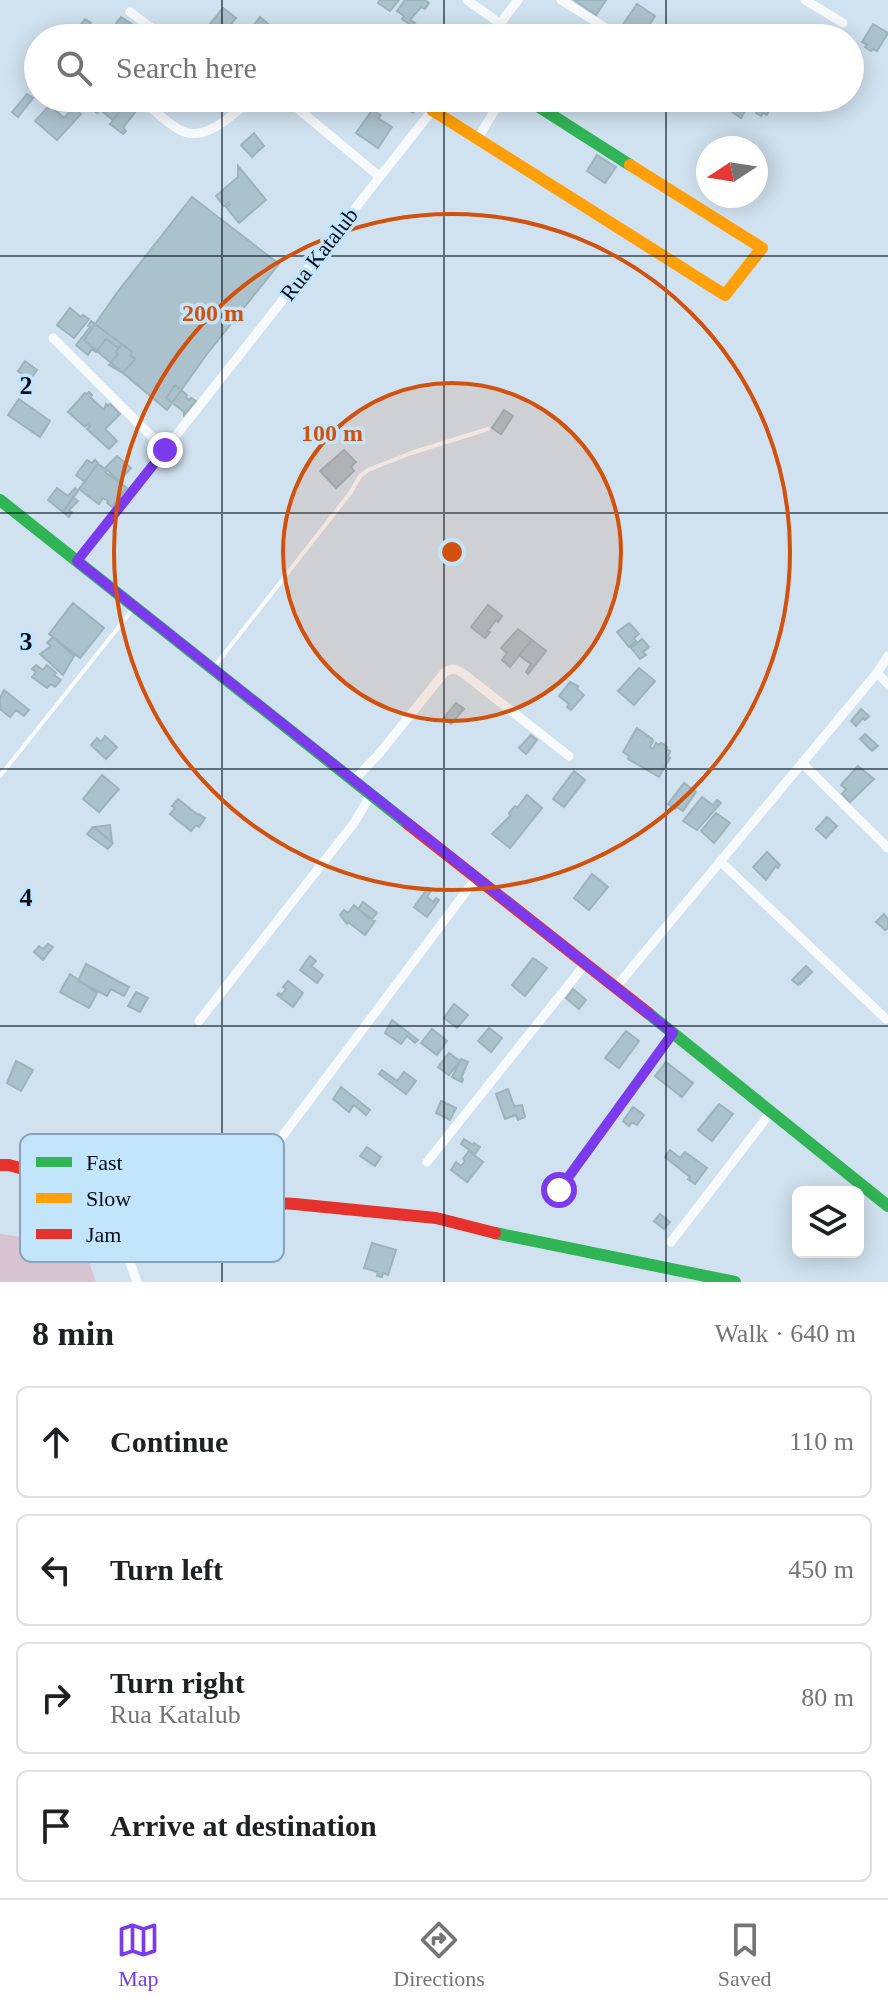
<!DOCTYPE html>
<html lang="en">
<head>
<meta charset="utf-8">
<style>
	body { margin:0; font-family:Georgia,serif; background:#f2f2f2; color:#202124 }
	.controls { position:absolute; right:24px; bottom:24px; display:grid; overflow:hidden; border-radius:12px; box-shadow:0 4px 20px #0003 }
	.controls button { width:72px; height:72px; display:grid; place-items:center; padding:0; border:0; border-bottom:2px solid #e0e0e0; background:#fff; color:#202124; font:40px sans-serif }
	.compass { position:absolute; left:696px; top:136px; width:72px; height:72px; border-radius:50%; background:#fff; box-shadow:0 4px 20px #0003; rotate:258deg }
	.stop { position:absolute; width:24px; height:24px; margin:-18px; border:6px solid #7c3aed; border-radius:50%; background:#fff }
	.stop.end { background:#7c3aed; border-color:#fff; box-shadow:0 2px 8px #0008 }
	.list { margin:0; padding:0; list-style:none }
	h2 { display:flex; justify-content:space-between; align-items:center; height:104px; margin:0; padding:0 32px; font-size:34px }
	h2 small { font-size:26px; font-weight:400; color:#757577 }
	.list li { display:grid; grid-template-columns:52px 1fr auto; gap:24px; align-items:center; box-sizing:border-box; height:112px; margin:0 16px 16px; padding:0 16px; border:2px solid #e0e0e0; border-radius:12px }
	.list b { display:block; font-size:30px; white-space:nowrap }
	.list p { margin:0; font-size:26px; white-space:nowrap; color:#757577 }
	.list em { font-size:26px; font-style:normal; color:#757577 }
	.icon { flex:none; width:44px; height:44px; fill:none; stroke:currentColor; stroke-width:2; stroke-linecap:round; stroke-linejoin:round }
	.map { position:relative; flex:none; width:888px; height:1282px; overflow:hidden }
	.search { position:absolute; background:#fff; box-shadow:0 4px 20px #0003; left:24px; right:24px; top:24px; height:88px; display:flex; align-items:center; gap:20px; box-sizing:border-box; padding:0 28px; border-radius:44px; color:#757577; font-size:30px }
	.sheet { height:616px; background:#fff }
	nav { display:flex; justify-content:space-around; align-items:center; box-sizing:border-box; height:112px; border-top:2px solid #e0e0e0; background:#fff; font-size:22px; color:#757577 }
	nav a { display:grid; justify-items:center; gap:4px }
	nav .on { color:#7c3aed }
	.map>svg:first-child { display:block }
	.green { fill:#d8c3d2 }
	.building { fill:#abc1cb; stroke:#9db3bc; stroke-width:2 }
	.lines { fill:none; stroke-linecap:round; stroke-linejoin:round }
	.lane { stroke:#f8fbfd; stroke-width:4 }
	.street { stroke:#f8fbfd; stroke-width:9 }
	.fast { stroke:#30b455; stroke-width:12 }
	.slow { stroke:#ff9f0a; stroke-width:12 }
	.jam { stroke:#e5322d; stroke-width:12 }
	.route { stroke:#7c3aed; stroke-width:10 }
	.grid { fill:none; stroke:#000d1a; stroke-width:2; stroke-opacity:0.55 }
	.ring { fill:none; stroke:#d1510d; stroke-width:4 }
	.labels { text-anchor:middle; dominant-baseline:central; stroke-width:7; stroke-linejoin:round; paint-order:stroke }
	.street-label { font-size:22px; fill:#000d1a; stroke:#c3e5fc }
	.key { fill:#c3e5fc; stroke:#88a4b8; stroke-width:2 }
	.key-label { font-size:22px; fill:#000d1a }
	.grid-label { font-size:26px; text-anchor:middle; font-weight:bold; fill:#000d1a; stroke:#c3e5fc; stroke-width:7; stroke-linejoin:round; paint-order:stroke }
	.centre { fill:#d1510d; stroke:#c3e5fc; stroke-width:4 }
	.ring-label { font-size:24px; text-anchor:middle; font-weight:bold; fill:#d1510d; stroke:#c3e5fc; stroke-width:7; stroke-linejoin:round; paint-order:stroke }
</style>
</head>
<body>
<div class="map">
<svg width="888" height="1282" viewBox="0 0 888 1282">
	<rect width="100%" height="100%" fill="#d0e2ef"/>
	<!-- green -->
	<path class="green" d="M0,1234L83,1245L96,1282H0Z"/>
	<!-- building -->
	<path class="building" d="M380,0H399L390,11L378,3Z
		M405,0H425L429,3L425,9L421,7L410,20L415,23L412,26L402,19L404,16L397,11Z
		M574,0H606L596,15Z
		M637,4L655,16L641,38L622,26Z
		M223,8L236,18L220,38H207L202,34Z
		M121,17L144,32L139,38H132L114,26Z
		M260,17L272,27L265,35L262,33L259,38H244Z
		M85,19L91,23L78,38L73,34Z
		M873,24L888,33L877,51L873,49L871,51L865,47L867,45L862,42Z
		M27,94L33,98L18,117L12,112Z
		M80,98H108L97,113Z
		M114,98H119L126,104L113,120L103,112Z
		M396,98H401L416,108L413,113L394,103Z
		M758,98H771L774,100L767,115L763,113L761,116L756,113L761,104L756,102Z
		M739,100L748,106L741,118L732,112Z
		M126,104L136,111L123,128L126,131L123,134L110,124Z
		M50,105L64,118L74,107L81,114L57,140L35,121Z
		M372,110L381,115L378,118L392,127L378,148L356,133Z
		M254,133L264,146L252,157L241,145Z
		M597,155L616,167L605,183L587,171Z
		M238,166L266,200L239,223L226,207L230,204L229,202L224,206L216,196L238,177Z
		M192,197L279,264L207,354L167,410L84,340L116,294Z
		M70,308L81,317L83,315L89,319L74,338L57,325Z
		M91,321L122,344L118,348L106,339L96,352L92,349L88,355L76,345L90,327L88,326Z
		M122,344L132,352L130,355L135,359L123,373L109,365L118,354L116,352Z
		M25,361L37,370L30,380L18,371Z
		M175,385L187,395L186,397L189,400L191,398L196,401L184,415V412L166,398Z
		M89,392L92,395L90,397L104,410L106,404L108,406L110,404L120,414L105,429L117,441L109,449L87,429L90,426L88,424L85,427L68,412L85,393L87,394Z
		M19,399L50,421L40,437L8,415Z
		M504,410L513,416L501,434L492,428Z
		M344,450L356,462L351,467L354,471L336,488L320,471Z
		M117,456L131,468L119,481L105,468Z
		M87,460L92,463L95,460L98,463L85,482L76,475Z
		M98,464L107,470L105,472L127,488L112,507L107,503L108,501L103,498L99,504L79,489Z
		M57,488L68,496L75,488L78,491L63,512L48,500Z
		M73,497L78,501L69,510L72,512L69,517L63,512Z
		M73,603L104,628L80,658L49,634Z
		M488,605L502,616L498,622L496,620L488,631L490,632L485,638L471,627Z
		M629,623L639,634L634,638L636,641L629,647L617,632Z
		M518,629L532,640L510,667L502,660L507,653L501,648Z
		M53,637L74,656L63,675L40,654L51,646L47,643Z
		M642,639L649,647L643,652L646,655L640,659L631,648Z
		M532,640L546,651L528,674L526,672L531,664L519,655Z
		M36,665L43,670L47,665L56,673L54,675L61,680L55,687L51,684L47,688L32,677L36,672L32,669Z
		M639,668L655,681L634,705L618,691Z
		M570,682L578,686L577,689L584,695L571,710L567,707L569,704L559,696Z
		M4,690L29,710L24,716L16,710L10,717L0,709V698Z
		M456,703L464,709L451,724L444,718Z
		M861,709L869,716L865,720L863,718L856,726L851,721Z
		M637,728L652,739L653,741L650,747L653,749L656,743L659,745L661,743L665,745L667,747L666,749L670,751L668,757L670,758L659,777L628,759L629,756L623,752Z
		M865,734L878,746L872,751L860,739Z
		M531,735L537,740L526,754L519,748Z
		M105,736L117,747L106,759L91,745L97,738L101,742Z
		M858,766L874,779L850,802L842,794L846,789L841,785Z
		M574,771L585,780L564,807L553,799Z
		M102,775L119,789L99,812L83,799Z
		M684,783L696,792L683,811L677,807L675,809L668,804Z
		M527,795L542,808L510,848L492,834L510,816L509,813L515,806L517,808Z
		M702,797L713,805L717,800L721,803L697,830L683,821Z
		M178,799L198,815L199,814L205,818L199,827L196,825L191,831L170,814L175,808L172,806Z
		M716,813L730,823L714,843L701,831Z
		M827,817L837,826L826,838L816,829Z
		M110,825L112,842L94,827Z
		M93,827L113,843L108,849L87,834Z
		M767,852L780,865L778,868L776,866L766,880L753,867Z
		M592,874L608,887L589,910L574,898Z
		M428,888L431,891L427,897L433,902L436,898L439,900L427,917L414,907Z
		M363,902L377,913L372,919L358,909Z
		M354,905L368,918L375,921L365,935L348,922L347,924L340,915L344,910L348,913Z
		M884,914L888,919V928L885,930L876,922Z
		M48,944L53,947L43,960L34,952L39,946L43,949Z
		M310,956L316,961L311,966L323,975L317,983L300,970Z
		M533,958L547,968L525,996L512,985Z
		M86,964L129,987L124,996L111,989L107,996L78,981Z
		M806,966L812,972L800,984L799,983L798,985L792,980Z
		M70,974L97,993L89,1008L60,992Z
		M288,981L303,993L293,1007L277,995L279,993L281,995L286,989L283,987Z
		M573,989L586,1000L579,1009L566,998Z
		M136,992L148,998L140,1012L128,1006Z
		M454,1004L468,1015L457,1028L444,1018Z
		M392,1020L418,1040L415,1043L407,1036L401,1044L385,1033Z
		M489,1028L502,1038L491,1052L478,1041Z
		M432,1029L447,1041L437,1055L421,1043Z
		M626,1031L639,1041L619,1068L605,1058Z
		M449,1053L460,1061L449,1075L438,1067Z
		M461,1059L468,1062L461,1078L463,1079L462,1082L452,1077Z
		M16,1061L33,1070L21,1091L7,1083Z
		M666,1062L693,1083L682,1097L655,1076Z
		M382,1070L397,1081L404,1072L416,1081L406,1094L379,1074Z
		M341,1087L370,1110L366,1115L354,1105L349,1112L333,1099Z
		M508,1089L514,1106L522,1105L525,1117L518,1120L516,1115L505,1119L496,1094Z
		M441,1101L456,1108L450,1120L436,1113Z
		M719,1104L733,1114L712,1141L698,1130Z
		M633,1107L644,1115L637,1125L632,1122L629,1126L623,1121Z
		M464,1139L473,1145L474,1143L480,1147L475,1154L461,1144Z
		M367,1147L381,1157L375,1166L360,1156Z
		M670,1150L680,1158L685,1152L707,1168L695,1184L688,1179L690,1177L665,1157Z
		M469,1151L483,1162L467,1182L451,1170L456,1162L461,1166L465,1161L463,1159Z
		M660,1214L670,1222L664,1229L654,1221Z
		M372,1243L396,1250L388,1275L383,1273L382,1277L377,1276L378,1272L364,1268Z"/>
	<g class="lines">
		<!-- lane -->
		<path class="lane" d="M214,667L351,492L360,476L368,470L411,453L488,429
			M0,776L133,609"/>
		<!-- street -->
		<path class="street" d="M467,0L501,24
			M561,0L622,38
			M805,0L843,23
			M130,12L165,38
			M489,38L518,0
			M140,98C152,108 166,123 180,130C205,144 235,113 252,98
			M285,98L380,177
			M719,98L724,101
			M478,138L502,98
			M53,338L165,450
			M77,561L442,98
			M877,673L888,684
			M802,763L888,848
			M354,780L378,755L444,673C452,667 456,669 464,674L569,756
			M720,861L886,1019
			M616,987L877,673L888,656
			M199,1021L354,823L371,795
			M266,1158L477,877
			M427,1162L586,963
			M559,1190L673,1033
			M105,1192L137,1282
			M671,1242L771,1112"/>
		<!-- fast -->
		<path class="fast" d="M525,98L630,165
			M0,500L408,824
			M648,1013L888,1206
			M495,1233L735,1282"/>
		<!-- slow -->
		<path class="slow" d="M432,110L725,295L762,248L630,165"/>
		<!-- jam -->
		<path class="jam" d="M408,824L648,1013
			M0,1165H9L105,1192L295,1204L436,1218L495,1233"/>
	</g>
	<g class="lines">
		<!-- route -->
		<path class="route" d="M165,450L77,561L673,1033L559,1190"/>
	</g>
	<!-- grid -->
	<path class="grid" d="M222,0V38M444,0V38M666,0V38M222,98V1282M444,98V1282M666,98V1282M0,256H888M0,513H888M0,769H888M0,1026H888"/>
	<!-- distance rings -->
	<circle cx="452" cy="552" r="169" fill="#d1510d" fill-opacity=".12"/>
	<g class="ring">
		<circle cx="452" cy="552" r="169"/>
		<circle cx="452" cy="552" r="338"/>
	</g>
	<g class="labels">
		<!-- street labels -->
		<g class="street-label">
			<text transform="translate(319 254) rotate(-52)">Rua Katalub</text>
		</g>
	</g>
	<!-- legend -->
	<rect x="20" y="1134" width="264" height="128" rx="12" class="key"/>
	<rect x="36" y="1157" width="36" height="10" fill="#30b455"/>
	<rect x="36" y="1193" width="36" height="10" fill="#ff9f0a"/>
	<rect x="36" y="1229" width="36" height="10" fill="#e5322d"/>
	<g class="key-label">
		<text x="86" y="1170">Fast</text>
		<text x="86" y="1206">Slow</text>
		<text x="86" y="1242">Jam</text>
	</g>
	<g class="grid-label">
		<text x="26" y="394">2</text>
		<text x="26" y="650">3</text>
		<text x="26" y="906">4</text>
	</g>
	<circle cx="452" cy="552" r="12" class="centre"/>
	<g class="ring-label">
		<text x="213" y="321">200 m</text>
		<text x="332" y="441">100 m</text>
	</g>
</svg>
<div class="controls">
<button><svg class="icon" aria-label="layers" viewBox="0 0 24 24"><path d="M12 4l9 5-9 5-9-5zM3 14l9 5 9-5"/></svg></button>
</div>
<svg class="compass" viewBox="-18 -18 36 36"><path d="M0-13l5 13h-10z" fill="#e53935"/><path d="M0 13l5-13h-10z" fill="#757577"/></svg>
<div class="stop" style="left:559px;top:1190px"></div>
<div class="stop end" style="left:165px;top:450px"></div>
<div class="search"><svg class="icon" aria-label="search" viewBox="0 0 24 24"><circle cx="10" cy="10" r="6"/><path d="M15 15l6 6"/></svg>Search here</div>
</div>
<section class="sheet">
<h2>8 min<small>Walk · 640 m</small></h2>
<ul class="list">
<li><svg class="icon" aria-label="ahead" viewBox="0 0 24 24"><path d="M12 20V5M6 11l6-6 6 6"/></svg><div><b>Continue</b></div><em>110 m</em></li>
<li><svg class="icon" aria-label="left" viewBox="0 0 24 24"><path d="M17 20v-9H6M10 6l-5 5 5 5"/></svg><div><b>Turn left</b></div><em>450 m</em></li>
<li><svg class="icon" aria-label="right" viewBox="0 0 24 24"><path d="M7 20v-9h11M14 6l5 5-5 5"/></svg><div><b>Turn right</b><p>Rua Katalub</p></div><em>80 m</em></li>
<li><svg class="icon" aria-label="arrive" viewBox="0 0 24 24"><path d="M6 21V4h12l-3 4 3 4H6"/></svg><div><b>Arrive at destination</b></div></li>
</ul>
</section>
<nav>
<a class="on"><svg class="icon" aria-label="map" viewBox="0 0 24 24"><path d="M3 6l6-2 6 2 6-2v14l-6 2-6-2-6 2zM9 4v14M15 6v14"/></svg>Map</a>
<a><svg class="icon" aria-label="directions" viewBox="0 0 24 24"><path d="M12 3l9 9-9 9-9-9zM9 14v-3h6M13 9l2 2-2 2"/></svg>Directions</a>
<a><svg class="icon" aria-label="saved" viewBox="0 0 24 24"><path d="M7 4h10v16l-5-4-5 4z"/></svg>Saved</a>
</nav>
</body>
</html>
